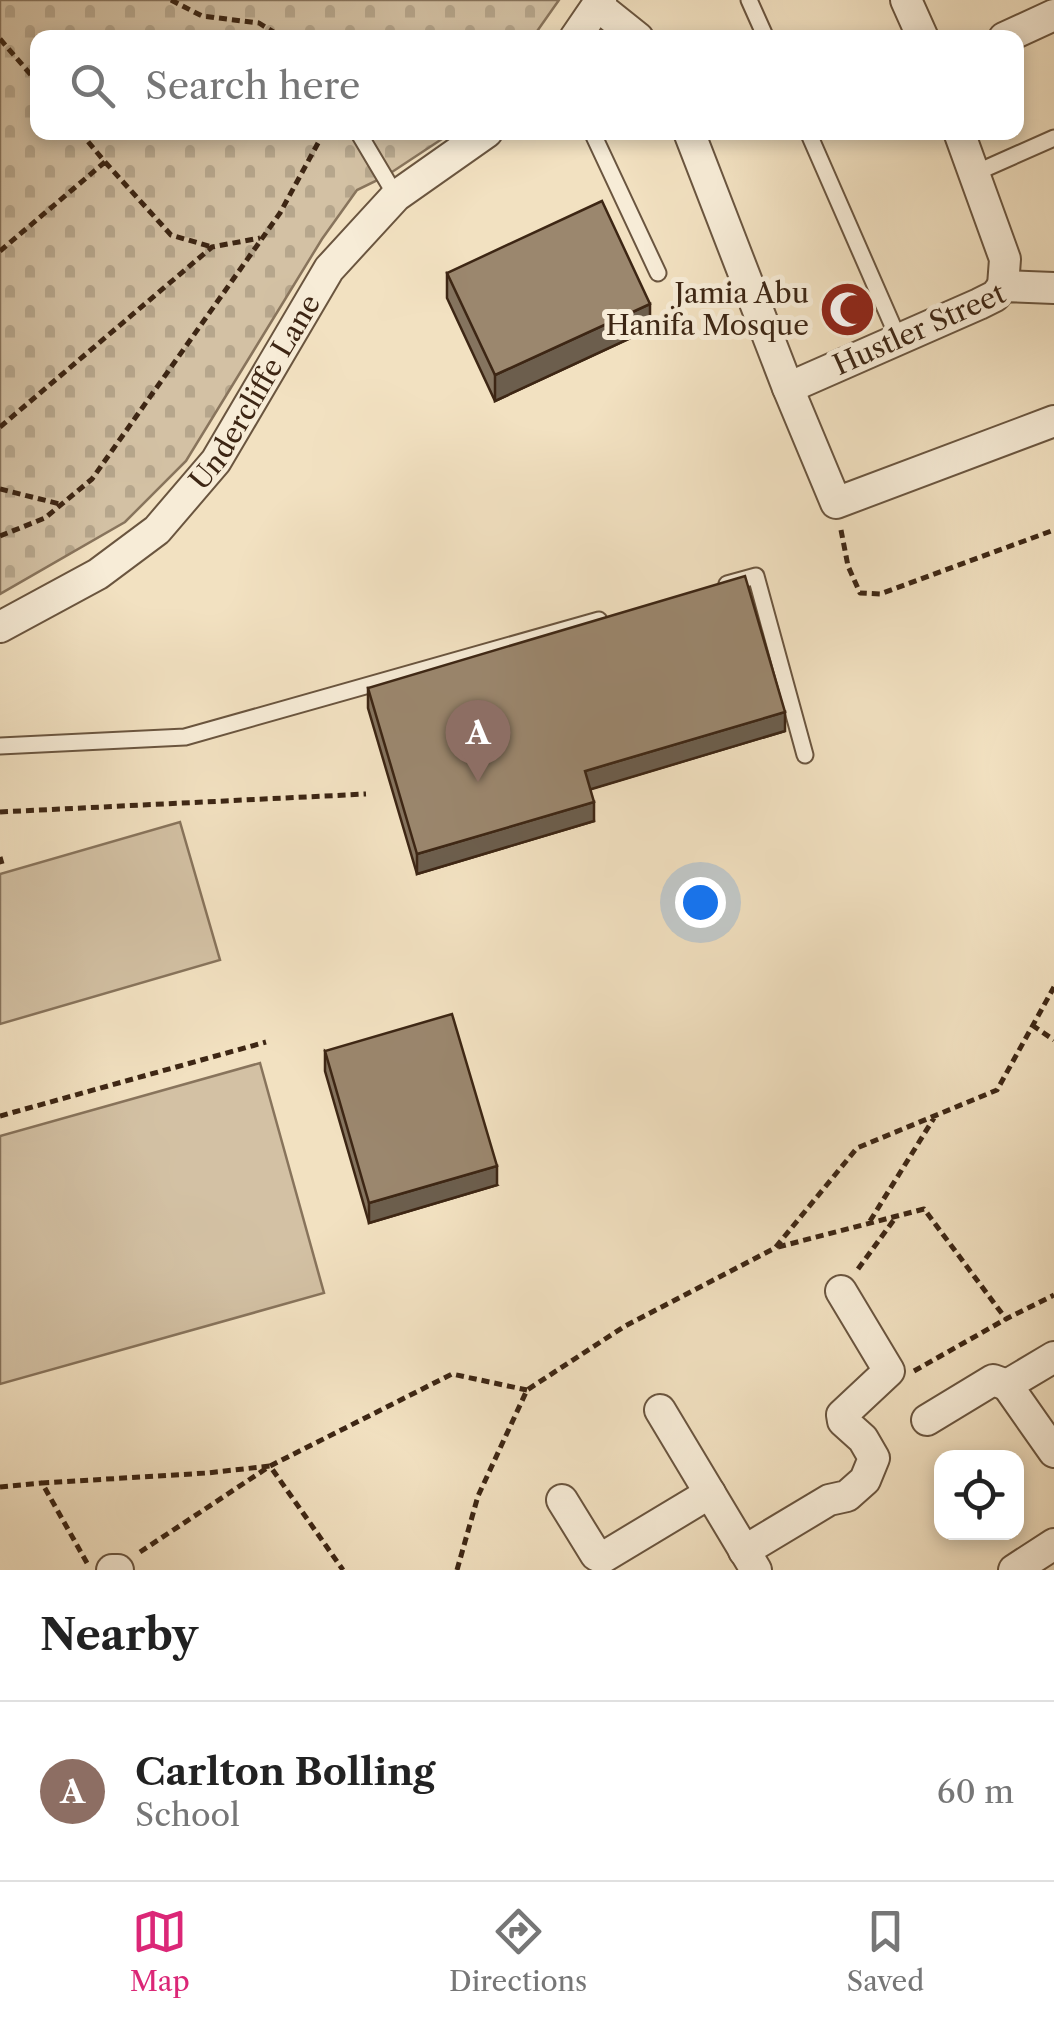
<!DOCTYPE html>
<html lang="en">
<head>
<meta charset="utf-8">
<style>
	body { margin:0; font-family:"Libre Caslon Text",serif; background:#f2f2f2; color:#222 }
	.controls { position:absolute; right:30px; bottom:30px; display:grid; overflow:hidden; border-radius:20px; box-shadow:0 5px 15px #0003 }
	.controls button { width:90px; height:90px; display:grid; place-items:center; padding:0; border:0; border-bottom:2px solid #e0e0e0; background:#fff; color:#222; font:50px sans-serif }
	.you { position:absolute; left:700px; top:902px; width:35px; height:35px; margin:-25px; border:8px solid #fff; border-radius:50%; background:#1a73e8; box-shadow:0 0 0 15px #1a73e833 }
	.badge { display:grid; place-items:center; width:65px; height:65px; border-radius:50%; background:#db2777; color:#fff; font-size:32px; font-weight:700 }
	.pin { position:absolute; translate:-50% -82px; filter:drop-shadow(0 2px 5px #0008) }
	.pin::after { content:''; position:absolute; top:52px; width:35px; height:30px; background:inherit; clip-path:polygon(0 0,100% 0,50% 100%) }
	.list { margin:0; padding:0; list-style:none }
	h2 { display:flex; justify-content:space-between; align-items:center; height:130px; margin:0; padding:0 40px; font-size:42px }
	h2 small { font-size:32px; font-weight:400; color:#767676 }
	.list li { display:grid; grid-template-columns:65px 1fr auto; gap:30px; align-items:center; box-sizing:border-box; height:180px; padding:0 40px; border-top:2px solid #e0e0e0 }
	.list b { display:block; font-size:38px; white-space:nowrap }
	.list p { margin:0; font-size:32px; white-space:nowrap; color:#767676 }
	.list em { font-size:32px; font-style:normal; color:#767676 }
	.icon { flex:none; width:55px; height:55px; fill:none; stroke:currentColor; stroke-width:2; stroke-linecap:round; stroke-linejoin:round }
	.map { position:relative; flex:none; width:1054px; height:1570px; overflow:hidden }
	.search { position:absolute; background:#fff; box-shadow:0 5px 15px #0003; left:30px; right:30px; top:30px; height:110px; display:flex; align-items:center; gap:25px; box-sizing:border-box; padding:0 35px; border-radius:20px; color:#767676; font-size:38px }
	.sheet { height:310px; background:#fff }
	nav { display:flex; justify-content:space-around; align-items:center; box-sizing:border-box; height:140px; border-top:2px solid #e0e0e0; background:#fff; font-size:28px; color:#767676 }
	nav a { display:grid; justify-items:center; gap:5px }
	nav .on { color:#db2777 }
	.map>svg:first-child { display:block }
	.cemetery { fill:url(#cemetery-stones); stroke:#88745c; stroke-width:2.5 }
	.pitch { fill:#d3c1a4; stroke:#88745c; stroke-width:2.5 }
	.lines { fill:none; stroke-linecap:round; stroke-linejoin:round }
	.lane-casing { stroke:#6a553f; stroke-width:19 }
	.street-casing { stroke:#6a553f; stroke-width:34 }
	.path { stroke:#3d2614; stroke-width:5; stroke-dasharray:8 5; stroke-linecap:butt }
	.lane { stroke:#f7ecd7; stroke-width:15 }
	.street { stroke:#f7ecd7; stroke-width:30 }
	.wall { fill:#85745f; stroke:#3d2614; stroke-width:2.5 }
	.shaded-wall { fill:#6c5e4d; stroke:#3d2614; stroke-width:2.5 }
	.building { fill:#9b876e; stroke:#3d2614; stroke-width:2.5 }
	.labels { text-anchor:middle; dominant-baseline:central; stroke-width:10; stroke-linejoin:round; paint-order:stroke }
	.poi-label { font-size:28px; fill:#3d2614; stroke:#f7ecd7; text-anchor:end }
	.street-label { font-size:28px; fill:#3d2614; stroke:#f7ecd7 }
</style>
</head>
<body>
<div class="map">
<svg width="1054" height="1570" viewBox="0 0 1054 1570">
	<defs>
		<pattern id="cemetery-stones" width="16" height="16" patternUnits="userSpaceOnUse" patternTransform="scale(2.5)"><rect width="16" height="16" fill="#d3c1a4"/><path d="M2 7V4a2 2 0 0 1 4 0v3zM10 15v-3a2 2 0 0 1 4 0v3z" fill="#b6a68c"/></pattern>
	</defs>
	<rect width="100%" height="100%" fill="#f2e1c1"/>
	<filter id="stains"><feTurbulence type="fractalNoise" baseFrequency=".002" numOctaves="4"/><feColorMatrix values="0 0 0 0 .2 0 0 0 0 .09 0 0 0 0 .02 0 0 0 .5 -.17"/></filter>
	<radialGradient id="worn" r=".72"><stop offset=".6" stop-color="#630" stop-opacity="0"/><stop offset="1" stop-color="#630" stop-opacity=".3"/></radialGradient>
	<!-- cemetery -->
	<path class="cemetery" d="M0,0H559L533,37L38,38V132L451,133L386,176L357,190L322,239L186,461L125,522L0,594Z"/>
	<!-- pitch -->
	<path class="pitch" d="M180,822L220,960L0,1024V874Z
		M260,1063L324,1293L0,1384V1136Z"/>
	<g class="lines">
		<defs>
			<path id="lane" d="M749,0L766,38
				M358,132L396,196
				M592,132L658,273
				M808,132L899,340
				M973,174L1054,138
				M727,584L756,576L805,755
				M0,746L185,737L599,620"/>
			<g id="street">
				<path d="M906,0L923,38"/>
				<path d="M598,6L638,38"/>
				<path d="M575,38L601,0"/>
				<path d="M1004,38L1054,15"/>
				<path d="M689,132L788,388L836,503L1054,421"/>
				<path d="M959,132L1005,259L1003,286"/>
				<path d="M788,388L979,304L995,296L1003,286L1054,288"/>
				<path id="s1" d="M0,627L98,574L157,530L216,461L329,269L396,196L487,132"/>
				<path d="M1054,1357L1007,1385L1054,1452"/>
				<path d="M660,1410L756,1570"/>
				<path d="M927,1420L993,1380L1007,1385"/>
				<path d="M562,1500L596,1555L602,1558L710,1493"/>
				<path d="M744,1551L829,1500L847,1496L865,1480L874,1458L863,1439L843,1421L842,1415L889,1371L841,1291"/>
				<path d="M112,1570H118"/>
				<path d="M1014,1570L1054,1544"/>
			</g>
		</defs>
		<!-- lane casing -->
		<use href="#lane" class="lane-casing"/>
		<!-- street casing -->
		<use href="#street" class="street-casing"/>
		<!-- path -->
		<path class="path" d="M171,0L202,16L259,23L283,38
			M0,39L38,83
			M105,162L171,235L212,247
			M0,251L105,162L80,132
			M0,427L212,247L260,238
			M0,489L60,504
			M841,530L848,566L860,593L880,594L1054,530
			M0,536L45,518L92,479L280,213L324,132
			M0,812L366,794
			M0,857L2,864
			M1032,1025L1054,1040
			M0,1116L266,1042
			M870,1221L934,1118
			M778,1247L924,1209L1006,1319L1054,1295
			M858,1269L896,1217
			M914,1371L1006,1319
			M0,1487L42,1483
			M140,1552L270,1466L452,1374L527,1390
			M87,1563L42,1483L207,1473L270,1466L343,1570
			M457,1570L478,1496L527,1390L625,1326L775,1248L857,1148L997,1090L1054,987"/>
		<!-- lane -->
		<use href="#lane" class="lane"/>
		<!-- street -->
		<use href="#street" class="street"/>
	</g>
	<!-- wall -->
	<path class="wall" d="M447,273L650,329L495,401L447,298Z
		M830,300L865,311L837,323L830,307Z
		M368,688L785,731L590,789L594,821L417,874L368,708Z
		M325,1051L497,1185L369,1223L325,1071Z"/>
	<!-- shaded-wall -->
	<path class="shaded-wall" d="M650,304V329L495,401V375Z
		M865,304V311L837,323V316Z
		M785,712V731L585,791V771Z
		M594,802V821L417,874V854Z
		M497,1166V1185L369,1223V1203Z"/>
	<!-- building -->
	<path class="building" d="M602,201L650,304L495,375L447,273Z
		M858,288L865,304L837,316L830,300Z
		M745,576L785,712L585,771L594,802L417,854L368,688Z
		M452,1014L497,1166L369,1203L325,1051Z"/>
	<!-- icons -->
	<defs>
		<symbol id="mosque-disc" viewBox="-11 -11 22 22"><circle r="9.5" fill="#8f2418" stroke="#f7ecd7"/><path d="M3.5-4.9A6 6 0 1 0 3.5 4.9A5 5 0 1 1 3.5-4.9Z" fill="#fff"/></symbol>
	</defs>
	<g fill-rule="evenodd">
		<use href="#mosque-disc" x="816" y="278" width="63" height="63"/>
	</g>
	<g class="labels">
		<!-- poi labels -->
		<g class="poi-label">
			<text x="809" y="293">Jamia Abu<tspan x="809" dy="32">Hanifa Mosque</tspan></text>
		</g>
		<!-- street labels -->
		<g class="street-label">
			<text transform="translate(919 329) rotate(-24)">Hustler Street</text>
			<text stroke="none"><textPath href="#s1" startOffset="355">Undercliffe Lane</textPath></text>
		</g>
	</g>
	<rect width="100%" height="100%" filter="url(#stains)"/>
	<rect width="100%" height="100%" fill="url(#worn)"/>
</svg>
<div class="controls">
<button><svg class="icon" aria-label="locate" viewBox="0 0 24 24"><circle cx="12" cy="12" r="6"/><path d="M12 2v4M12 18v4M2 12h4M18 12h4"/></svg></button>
</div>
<div class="you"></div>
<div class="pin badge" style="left:478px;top:782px;background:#8d6e63">A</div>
<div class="search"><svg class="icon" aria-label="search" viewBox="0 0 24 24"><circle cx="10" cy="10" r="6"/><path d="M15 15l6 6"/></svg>Search here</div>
</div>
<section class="sheet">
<h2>Nearby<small></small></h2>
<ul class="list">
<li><span class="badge" style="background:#8d6e63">A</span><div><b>Carlton Bolling</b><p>School</p></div><em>60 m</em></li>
</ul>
</section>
<nav>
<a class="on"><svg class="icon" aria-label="map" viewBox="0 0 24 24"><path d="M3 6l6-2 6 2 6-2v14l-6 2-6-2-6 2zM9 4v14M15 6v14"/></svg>Map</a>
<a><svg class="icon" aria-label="directions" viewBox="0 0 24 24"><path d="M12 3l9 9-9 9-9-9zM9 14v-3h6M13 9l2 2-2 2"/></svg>Directions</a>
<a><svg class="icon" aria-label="saved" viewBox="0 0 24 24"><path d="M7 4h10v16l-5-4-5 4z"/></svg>Saved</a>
</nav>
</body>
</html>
